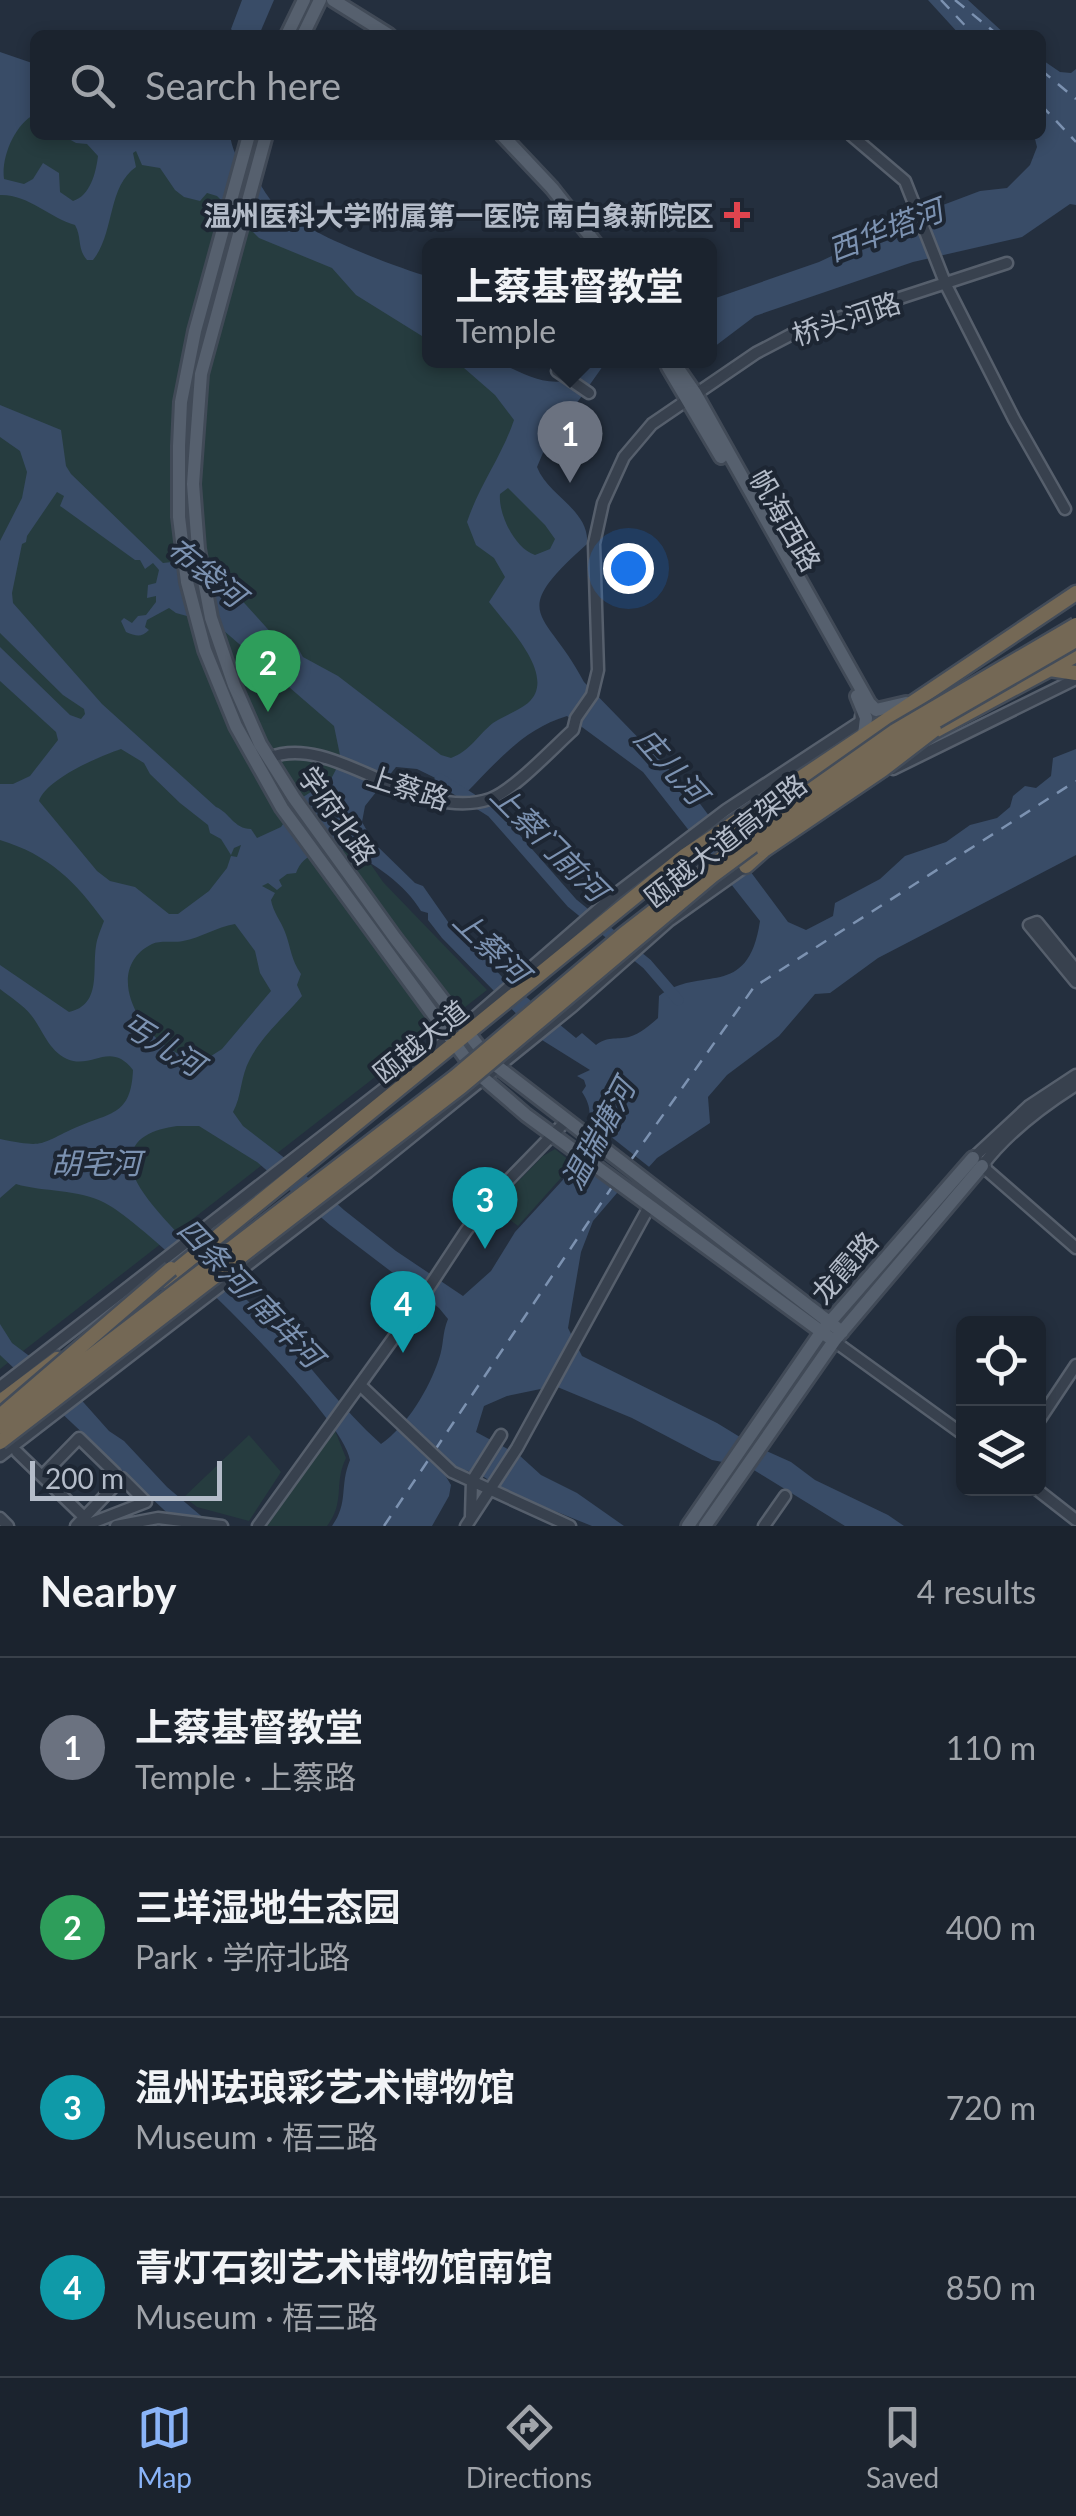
<!DOCTYPE html>
<html lang="en">
<head>
<meta charset="utf-8">
<style>
	body { margin:0; font-family:Lato,"Noto Sans SC",sans-serif; background:#242b36; color:#f1f3f6 }
	.controls { position:absolute; right:30px; bottom:30px; display:grid; overflow:hidden; border-radius:15px; box-shadow:0 5px 15px #0003 }
	.controls button { width:90px; height:90px; display:grid; place-items:center; padding:0; border:0; border-bottom:2px solid #39404a; background:#1b232e; color:#f1f3f6; font:50px sans-serif }
	.scale { position:absolute; left:30px; bottom:25px; width:192px; box-sizing:border-box; padding-left:10px; border:5px solid #b4bcc9; border-top:0; font-size:28px; line-height:35px; white-space:nowrap; color:#b4bcc9; -webkit-text-stroke:8px #1d2633; paint-order:stroke }
	.you { position:absolute; left:628px; top:568px; width:35px; height:35px; margin:-25px; border:8px solid #fff; border-radius:50%; background:#1a73e8; box-shadow:0 0 0 15px #1a73e833 }
	.badge { display:grid; place-items:center; width:65px; height:65px; border-radius:50%; background:#8ab4f8; color:#fff; font-size:32px; font-weight:700 }
	.pin { position:absolute; translate:-50% -82px; filter:drop-shadow(0 2px 5px #0008) }
	.pin::after { content:''; position:absolute; top:52px; width:35px; height:30px; background:inherit; clip-path:polygon(0 0,100% 0,50% 100%) }
	.popup { position:absolute; left:422px; top:238px; width:295px; height:130px; box-sizing:border-box; display:grid; place-content:center; border-radius:15px; background:#1b232e; filter:drop-shadow(0 2px 8px #0005); font-size:32px; white-space:nowrap; color:#a0a4aa }
	.popup b { font-size:38px; color:#f1f3f6 }
	.popup::after { content:''; position:absolute; left:50%; top:100%; margin-left:-20px; border:20px solid transparent; border-top-color:#1b232e }
	.list { margin:0; padding:0; list-style:none }
	h2 { display:flex; justify-content:space-between; align-items:center; height:130px; margin:0; padding:0 40px; font-size:42px }
	h2 small { font-size:32px; font-weight:400; color:#a0a4aa }
	.list li { display:grid; grid-template-columns:65px 1fr auto; gap:30px; align-items:center; box-sizing:border-box; height:180px; padding:0 40px; border-top:2px solid #39404a }
	.list b { display:block; font-size:38px; white-space:nowrap }
	.list p { margin:0; font-size:32px; white-space:nowrap; color:#a0a4aa }
	.list em { font-size:32px; font-style:normal; color:#a0a4aa }
	.icon { flex:none; width:55px; height:55px; fill:none; stroke:currentColor; stroke-width:2; stroke-linecap:round; stroke-linejoin:round }
	.map { position:relative; flex:none; width:1076px; height:1526px; overflow:hidden }
	.search { position:absolute; background:#1b232e; box-shadow:0 5px 15px #0003; left:30px; right:30px; top:30px; height:110px; display:flex; align-items:center; gap:25px; box-sizing:border-box; padding:0 35px; border-radius:15px; color:#a0a4aa; font-size:38px }
	.sheet { height:850px; background:#1b232e }
	nav { display:flex; justify-content:space-around; align-items:center; box-sizing:border-box; height:140px; border-top:2px solid #39404a; background:#1b232e; font-size:28px; color:#a0a4aa }
	nav a { display:grid; justify-items:center; gap:5px }
	nav .on { color:#8ab4f8 }
	.map>svg:first-child { display:block }
	.green { fill:#263c3f }
	.water { fill:#394c67; fill-rule:evenodd }
	.pier { fill:#242f3e }
	.lines { fill:none; stroke-linecap:round; stroke-linejoin:round }
	.river { stroke:#394c67; stroke-width:11 }
	.ferry { stroke:#7c92b1; stroke-width:2.5; stroke-dasharray:12 10; stroke-linecap:butt }
	.minor-casing { stroke:#565f6c; stroke-width:15 }
	.major-casing { stroke:#414a57; stroke-width:18 }
	.highway-casing { stroke:#434c59; stroke-width:19 }
	.minor { stroke:#38414e; stroke-width:10 }
	.major { stroke:#56606e; stroke-width:12 }
	.highway { stroke:#746855; stroke-width:14 }
	.highway-bridge-casing { stroke:#434c59; stroke-width:19; stroke-linecap:butt }
	.highway-bridge { stroke:#746855; stroke-width:14 }
	.health-dot { fill:#e0444e; stroke:#1d2633; stroke-width:4 }
	.labels { text-anchor:middle; dominant-baseline:central; stroke-width:8; stroke-linejoin:round; paint-order:stroke }
	.poi-label { font-size:28px; font-weight:bold; fill:#b4bcc9; stroke:#1d2633; text-anchor:end }
	.street-label { font-size:28px; fill:#b4bcc9; stroke:#1d2633 }
	.water-label { font-size:30px; font-style:italic; fill:#7c92b1; stroke:#1d2633 }
</style>
</head>
<body>
<div class="map">
<svg width="1076" height="1526" viewBox="0 0 1076 1526">
	<rect width="100%" height="100%" fill="#242f3e"/>
	<!-- green -->
	<path class="green" d="M0,64L35,84V135H123L430,315V360L486,361L532,398L520,465L568,536L522,613L571,678L465,780L406,747L334,811L383,882L487,990L0,1369Z
		M555,1149L570,1161L568,1170L518,1226L493,1207L543,1156Z
		M334,1428L346,1458C333,1485 346,1501 327,1526H267Z
		M249,1435L281,1472L249,1521L197,1507L184,1497Z"/>
	<!-- water -->
	<path class="water" d="M242,0H274L259,35H236L231,29Z
		M928,0H968L1006,35H960Z
		M0,52L35,64V114C15,124 1,157 4,179L24,184L33,179L43,163L59,173L60,192L73,201C90,196 96,173 98,156L87,144L76,143L62,135H144L146,140L150,135H230C234,160 242,161 257,180C263,188 268,198 275,205C301,231 394,267 430,277V341L356,295L332,268L259,238L217,196L207,193L200,201L184,197L175,190L160,168L142,165L136,151L133,153L136,167C107,187 115,233 93,260H87C77,249 82,237 75,225C50,218 28,194 0,195Z
		M1041,59L1060,72L1071,73L1076,69V205L1070,204L1022,237L913,262L755,316L710,350V300L819,262L927,211L980,191L1007,188L1030,165L1037,147L1034,135H1041Z
		M456,361C466,361 478,359 488,361C514,364 532,386 566,381L580,361H611L603,366L545,448L537,467C548,496 590,510 587,544C505,617 546,609 584,682L692,793L788,922L806,930L833,916L835,903L880,879L905,856L946,842L970,825L997,818L1010,807L1013,796L1025,786L1036,788L1051,776L1053,758L1076,749V855L878,958L830,993L815,994L779,1036L727,1075L708,1097L710,1123L657,1158L630,1188L617,1193L593,1221L581,1252L568,1328L582,1356L717,1423L753,1445L791,1462L815,1480L888,1515L904,1526H845L749,1467L712,1460L632,1418L555,1386L507,1396L484,1406L476,1432L519,1455L541,1475L577,1493L624,1526H592L505,1491L478,1473L454,1468L445,1475L451,1485L449,1496L432,1526H332C349,1502 339,1487 350,1460C344,1415 150,1226 105,1203C79,1189 43,1192 16,1184L0,1198V1139C46,1148 37,1145 77,1127C112,1112 131,1115 133,1070C110,1040 92,1070 67,1059C48,1050 43,1030 31,1015C23,1005 10,997 0,989V965L69,1012C102,1005 92,970 96,946C97,938 101,929 104,921C75,881 49,855 0,840V784H13L30,776L58,740L56,732L0,681V647L70,715L81,719L85,714L84,709L63,695L0,633V541L22,498L27,472L20,451L0,437V405L61,430L66,466L71,474L163,563L208,558L238,578L237,595L275,637L296,645L303,657L338,676L441,755L451,758C470,751 478,735 493,723C504,716 518,711 528,703C559,676 505,624 489,602L505,577L494,558L476,545L467,522C479,486 502,456 514,420L495,395ZM508,488L545,525L555,539L550,549L535,555C515,549 498,514 500,494ZM57,492L64,496L60,506L63,508L135,560H140L145,569L153,563L159,570L156,583L148,585L147,598L156,596V602L146,615L138,616L132,623L124,618L121,621L126,632C136,636 141,638 149,630L145,627L147,620L169,608L176,613L216,624L334,726L341,760L331,779L300,799L281,827L257,838L251,829C234,829 229,812 216,807L102,704L13,603L12,593L22,544L26,542L27,536ZM567,716L643,772L760,921C748,1002 700,964 659,996L658,1018C650,1025 640,1034 629,1037C616,1040 607,1036 596,1045L582,1033L576,1038L503,978L461,932L453,929L423,886L415,883L374,843L362,822L365,806L396,767L417,769L466,793C497,762 523,729 567,716ZM121,749L144,763L150,774L180,803L208,825L210,833L221,839L231,855L234,848L241,845L237,857L231,856L227,868L209,891L178,914H169L135,887L110,881L97,871L39,801C46,779 100,756 121,749ZM346,850C373,862 406,885 421,911L428,913V920L442,938L542,1040L590,1070L577,1076L584,1080L586,1086L582,1092C599,1117 584,1132 569,1154L574,1163L572,1170L515,1232L491,1271L463,1296L396,1251L344,1210L295,1166L243,1126L233,1112C242,1096 240,1077 250,1059C262,1036 285,1016 302,996L297,985L301,974C291,960 291,948 285,932C281,921 273,912 271,900L275,893L262,886L268,883L277,890L282,886L279,880L287,874L296,873C304,851 325,851 346,850ZM235,924L255,951L260,973L271,991L222,1049L205,1060C152,1061 94,973 152,944C160,940 173,943 183,941C201,938 216,927 235,924ZM177,1126H199L257,1162L330,1225L439,1308L448,1319C442,1333 444,1345 439,1359C429,1389 407,1426 381,1444C341,1408 309,1364 273,1325C241,1292 145,1212 133,1173C124,1140 150,1130 177,1126Z
		M0,1324L12,1343L68,1385L109,1431L124,1441L167,1487L213,1526H181L0,1355Z"/>
	<!-- pier -->
	<path class="pier" d="M586,1117L653,1170L629,1195L625,1196L564,1153Z"/>
	<g class="lines">
		<!-- river -->
		<path class="river" d="M440,779L492,812L572,903L647,964L678,1000"/>
		<!-- ferry -->
		<path class="ferry" d="M941,0L974,35
			M955,0L998,35
			M1041,70L1076,99
			M1041,105L1076,142
			M631,1160L754,987L1076,781
			M435,1450L612,1187
			M384,1526L431,1456"/>
		<defs>
			<path id="minor" d="M851,135L905,181L946,285L1014,419L1065,509
				M567,360L557,371L589,393
				M269,758C334,731 415,824 490,799C512,792 554,747 573,730L576,718L592,695L598,670L594,544L603,503L624,457L652,424L756,353L796,332L1007,263
				M893,769L1076,679
				M1076,970L1037,922L1029,925L1076,982
				M1076,1075L1029,1106L973,1158L1076,1248
				M982,1166C1007,1133 1041,1107 1076,1085
				M834,1341L964,1435
				M360,1385L452,1472L570,1526
				M0,1387L462,1028L617,893L726,810L860,722L862,711
				M1038,1422L1076,1365
				M17,1452L81,1514
				M0,1456L368,1172L573,1006L669,921L752,862
				M42,1476L79,1438L115,1473
				M1035,1488L1076,1520
				M471,1516L472,1481L501,1435
				M0,1518L8,1526
				M76,1526L122,1478L146,1502L84,1526
				M116,1526L158,1518L222,1526
				M258,1526L418,1304L466,1231L494,1195L567,1120
				M466,1526L517,1448L650,1205
				M764,1526L785,1496"/>
			<path id="major" d="M333,0L389,35
				M287,35L304,0
				M303,35L320,0
				M249,135L195,331L181,402L179,446V517L187,582L205,650L236,726L282,808L475,1071L526,1115L834,1341
				M266,135L201,374L193,484L198,549L211,618L234,685L260,744L294,798L395,938L489,1060L842,1332
				M502,135L552,188L597,245
				M672,360L695,393L869,703L876,710L906,703
				M668,367L721,457
				M857,696L866,718L864,735
				M688,1526L822,1331L973,1158
				M705,1526L834,1341L982,1166"/>
			<path id="highway" d="M1050,669L1076,673
				M927,735L1076,655
				M746,866L764,850
				M163,1281L686,855L1076,593
				M0,1402L57,1359"/>
		</defs>
		<!-- minor casing -->
		<use href="#minor" class="minor-casing"/>
		<!-- major casing -->
		<use href="#major" class="major-casing"/>
		<!-- highway casing -->
		<use href="#highway" class="highway-casing"/>
		<!-- minor -->
		<use href="#minor" class="minor"/>
		<!-- major -->
		<use href="#major" class="major"/>
		<!-- highway -->
		<use href="#highway" class="highway"/>
		<defs>
			<path id="highway-bridge" d="M764,850L882,770L934,730
				M1,1415L171,1269
				M0,1426L455,1077L624,934L800,798L895,731L1076,625
				M0,1442L462,1086L712,876L806,806L901,741L1076,640"/>
		</defs>
		<!-- highway-bridge casing -->
		<use href="#highway-bridge" class="highway-bridge-casing"/>
		<!-- highway-bridge -->
		<use href="#highway-bridge" class="highway-bridge"/>
	</g>
	<!-- markers -->
	<path class="health-dot" d="M732 200h10v10h10v10h-10v10h-10v-10h-10v-10h10z"/>
	<g class="labels">
		<!-- poi labels -->
		<g class="poi-label">
			<text x="714" y="215">温州医科大学附属第一医院 南白象新院区</text>
		</g>
		<!-- street labels -->
		<g class="street-label">
			<text transform="translate(846 318) rotate(-18)">桥头河路</text>
			<text transform="translate(786 520) rotate(60)">帆海西路</text>
			<text transform="translate(408 787) rotate(18)">上蔡路</text>
			<text transform="translate(338 815) rotate(55)">学府北路</text>
			<text transform="translate(725 840) rotate(-38)">瓯越大道高架路</text>
			<text transform="translate(420 1041) rotate(-39)">瓯越大道</text>
			<text transform="translate(844 1267) rotate(-49)">龙霞路</text>
		</g>
		<!-- water labels -->
		<g class="water-label">
			<text transform="translate(885 229) rotate(-21)">西华塔河</text>
			<text transform="translate(207 571) rotate(39)">布袋河</text>
			<text transform="translate(672 765) rotate(48)">庄儿河</text>
			<text transform="translate(550 842) rotate(45)">上蔡门前河</text>
			<text transform="translate(492 946) rotate(44)">上蔡河</text>
			<text transform="translate(163 1043) rotate(32)">丐儿河</text>
			<text transform="translate(597 1134) rotate(-62)">温瑞塘河</text>
			<text x="96" y="1162">胡宅河</text>
			<text transform="translate(251 1292) rotate(46)">四条河/南垟河</text>
		</g>
	</g>
</svg>
<div class="controls">
<button><svg class="icon" aria-label="locate" viewBox="0 0 24 24"><circle cx="12" cy="12" r="6"/><path d="M12 2v4M12 18v4M2 12h4M18 12h4"/></svg></button>
<button><svg class="icon" aria-label="layers" viewBox="0 0 24 24"><path d="M12 4l9 5-9 5-9-5zM3 14l9 5 9-5"/></svg></button>
</div>
<div class="scale">200 m</div>
<div class="you"></div>
<div class="pin badge" style="left:570px;top:483px;background:#6b7280">1</div>
<div class="popup"><b>上蔡基督教堂</b>Temple</div>
<div class="pin badge" style="left:268px;top:712px;background:#2e9e5b">2</div>
<div class="pin badge" style="left:485px;top:1249px;background:#0f9aa8">3</div>
<div class="pin badge" style="left:403px;top:1353px;background:#0f9aa8">4</div>
<div class="search"><svg class="icon" aria-label="search" viewBox="0 0 24 24"><circle cx="10" cy="10" r="6"/><path d="M15 15l6 6"/></svg>Search here</div>
</div>
<section class="sheet">
<h2>Nearby<small>4 results</small></h2>
<ul class="list">
<li><span class="badge" style="background:#6b7280">1</span><div><b>上蔡基督教堂</b><p>Temple · 上蔡路</p></div><em>110 m</em></li>
<li><span class="badge" style="background:#2e9e5b">2</span><div><b>三垟湿地生态园</b><p>Park · 学府北路</p></div><em>400 m</em></li>
<li><span class="badge" style="background:#0f9aa8">3</span><div><b>温州珐琅彩艺术博物馆</b><p>Museum · 梧三路</p></div><em>720 m</em></li>
<li><span class="badge" style="background:#0f9aa8">4</span><div><b>青灯石刻艺术博物馆南馆</b><p>Museum · 梧三路</p></div><em>850 m</em></li>
</ul>
</section>
<nav>
<a class="on"><svg class="icon" aria-label="map" viewBox="0 0 24 24"><path d="M3 6l6-2 6 2 6-2v14l-6 2-6-2-6 2zM9 4v14M15 6v14"/></svg>Map</a>
<a><svg class="icon" aria-label="directions" viewBox="0 0 24 24"><path d="M12 3l9 9-9 9-9-9zM9 14v-3h6M13 9l2 2-2 2"/></svg>Directions</a>
<a><svg class="icon" aria-label="saved" viewBox="0 0 24 24"><path d="M7 4h10v16l-5-4-5 4z"/></svg>Saved</a>
</nav>
</body>
</html>
